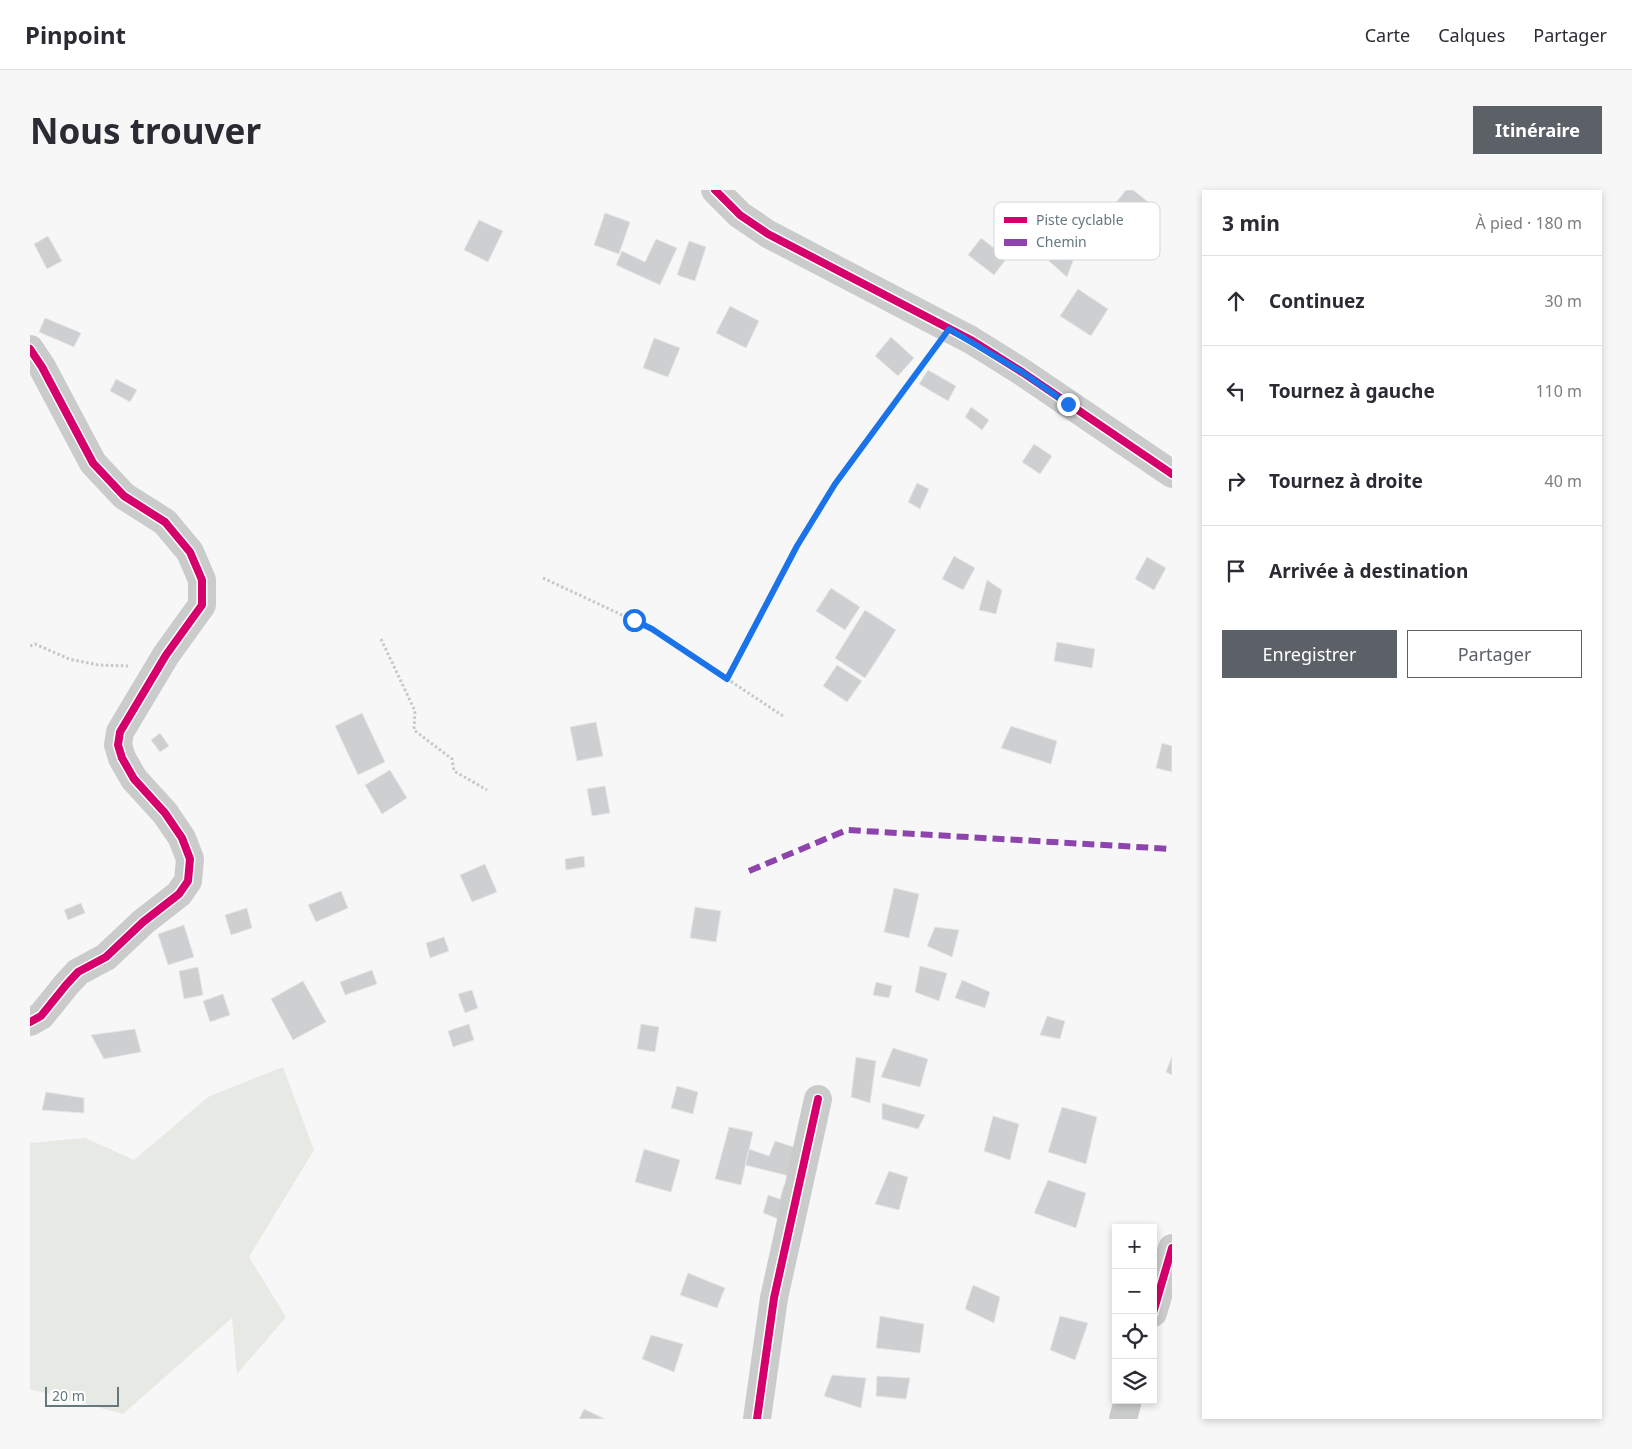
<!DOCTYPE html>
<html lang="fr">
<head>
<meta charset="utf-8">
<style>
	body { margin:0; font-family:"Noto Sans",sans-serif; background:#f7f7f7; color:#2b2b33 }
	.controls { position:absolute; right:15px; bottom:15px; display:grid; overflow:hidden; border-radius:0px; box-shadow:0 2px 8px #0003 }
	.controls button { width:45px; height:45px; display:grid; place-items:center; padding:0; border:0; border-bottom:1px solid #e1e1e2; background:#fff; color:#2b2b33; font:25px sans-serif }
	.scale { position:absolute; left:15px; bottom:12px; width:74px; box-sizing:border-box; padding-left:5px; border:2px solid #65787e; border-top:0; font-size:14px; line-height:18px; white-space:nowrap; color:#65787e; -webkit-text-stroke:4px #fff; paint-order:stroke }
	.stop { position:absolute; width:15px; height:15px; margin:-11px; border:4px solid #1a73e8; border-radius:50%; background:#fff }
	.stop.end { background:#1a73e8; border-color:#fff; box-shadow:0 1px 5px #0008 }
	.list { margin:0; padding:0; list-style:none }
	h2 { display:flex; justify-content:space-between; align-items:center; height:65px; margin:0; padding:0 20px; font-size:21px }
	h2 small { font-size:16px; font-weight:400; color:#7c7c81 }
	.list li { display:grid; grid-template-columns:32px 1fr auto; gap:15px; align-items:center; box-sizing:border-box; height:90px; padding:0 20px; border-top:1px solid #e1e1e2 }
	.list b { display:block; font-size:19px; white-space:nowrap }
	.list em { font-size:16px; font-style:normal; color:#7c7c81 }
	.actions { display:flex; gap:10px; padding:15px 20px }
	.actions a { flex:1; padding:11px 0; border:1px solid #5c6168; border-radius:0px; text-align:center; font-size:18px; color:#5c6168 }
	.actions .main { background:#5c6168; color:#fff }
	.icon { flex:none; width:28px; height:28px; fill:none; stroke:currentColor; stroke-width:2; stroke-linecap:round; stroke-linejoin:round }
	.map { position:relative; flex:none; width:1142px; height:1229px; overflow:hidden; border-radius:0px }
	header { display:flex; align-items:center; gap:30px; box-sizing:border-box; height:70px; padding:0 25px; background:#fff; border-bottom:1px solid #e1e1e2 }
	header strong { font-size:24px }
	nav { display:flex; gap:28px; margin-inline-start:auto; font-size:18px }
	.intro { display:flex; align-items:center; justify-content:space-between; box-sizing:border-box; height:120px; padding:0 30px }
	h1 { margin:0; font-size:35px }
	.button { padding:12px 22px; border-radius:0px; background:#5c6168; color:#fff; font-size:18px; font-weight:700 }
	main { display:flex; gap:30px; padding:0 30px }
	aside { flex:1; background:#fff; border-radius:0px; box-shadow:0 2px 8px #0003 }
	.map>svg:first-child { display:block }
	.green { fill:#e6e9e4 }
	.building { fill:#cdcfd0; stroke:#e6e6e6 }
	.lines { fill:none; stroke-linecap:round; stroke-linejoin:round }
	.path { stroke:#c7c8c9; stroke-width:3; stroke-dasharray:2.5 2.5; stroke-linecap:butt }
	.street { stroke:#cacccc; stroke-width:28 }
	.quiet { stroke:#8e44ad; stroke-width:6; stroke-dasharray:12 6; stroke-linecap:butt }
	.cycleway-casing { stroke:#fff; stroke-width:11 }
	.cycleway { stroke:#d6006c; stroke-width:8 }
	.route { stroke:#1a73e8; stroke-width:6 }
	.key { fill:#fff; stroke:#d1d6d8; stroke-width:1 }
	.key-label { font-size:14px; fill:#65787e }
</style>
</head>
<body>
<header>
<strong>Pinpoint</strong>
<nav><a>Carte</a><a>Calques</a><a>Partager</a></nav>
</header>
<div class="intro"><h1>Nous trouver</h1><a class="button">Itinéraire</a></div>
<main>
<div class="map">
<svg width="1142" height="1229" viewBox="0 0 1142 1229">
	<rect width="100%" height="100%" fill="#f7f7f7"/>
	<!-- green -->
	<path class="green" d="M253,877L284,960L219,1067L256,1127L207,1184L202,1128L93,1224L0,1199V953L55,948L104,970L178,907Z"/>
	<!-- building -->
	<path class="building" d="M1096,0H1103L1126,18L1108,41L1080,20Z
		M575,23L600,32L589,64L564,55Z
		M449,30L473,41L458,72L434,60Z
		M18,46L32,71L17,79L4,54Z
		M951,48L977,68L964,85L938,65Z
		M626,49L647,58L630,95L586,75L592,61L615,72Z
		M659,51L676,57L665,91L647,85Z
		M1031,57L1044,68L1037,87L1019,71Z
		M1048,99L1078,119L1061,146L1030,126Z
		M700,116L729,131L716,158L686,143Z
		M15,128L51,143L44,157L9,142Z
		M861,147L884,168L868,186L845,166Z
		M624,148L650,158L638,187L613,178Z
		M898,180L926,196L918,211L889,194Z
		M86,189L107,200L100,212L80,201Z
		M941,217L959,230L952,240L935,227Z
		M1004,254L1022,266L1010,284L992,272Z
		M887,293L899,299L890,319L878,312Z
		M924,366L945,378L933,400L912,389Z
		M1117,367L1136,378L1124,400L1105,389Z
		M957,390L972,400L966,424L949,420Z
		M801,398L830,417L815,440L786,421Z
		M835,420L866,440L835,488L805,468Z
		M1027,452L1065,459L1062,478L1024,471Z
		M807,475L832,491L817,512L793,496Z
		M332,523L355,572L328,585L305,536Z
		M566,532L573,566L547,571L540,537Z
		M981,536L1027,551L1021,574L971,558Z
		M130,543L139,556L130,562L121,550Z
		M1132,553L1142,556V582L1126,578Z
		M360,580L377,608L352,624L335,595Z
		M575,596L580,623L562,626L557,599Z
		M554,666L555,677L536,680L535,669Z
		M455,674L467,702L442,712L430,685Z
		M864,698L889,704L879,748L854,742Z
		M311,701L318,718L286,732L278,715Z
		M51,713L55,723L38,730L34,720Z
		M665,717L691,721L686,752L660,748Z
		M217,718L222,738L201,745L195,725Z
		M154,735L164,767L138,775L128,744Z
		M905,737L929,740L922,767L897,756Z
		M414,747L419,761L400,768L396,753Z
		M890,776L917,783L909,811L885,802Z
		M168,777L173,805L154,809L149,781Z
		M342,780L347,794L315,805L310,792Z
		M932,790L960,802L955,818L925,808Z
		M273,791L296,832L263,850L241,809Z
		M846,792L862,796L859,808L843,805Z
		M442,800L448,818L435,823L428,804Z
		M193,804L200,825L180,832L173,811Z
		M1017,826L1035,831L1030,849L1010,845Z
		M439,834L444,850L423,857L418,841Z
		M611,834L629,837L625,862L607,859Z
		M105,839L111,862L74,869L61,845Z
		M863,858L898,869L890,897L851,887Z
		M1142,866V885L1136,882Z
		M826,867L846,871L840,913L821,907Z
		M647,896L668,902L663,924L641,918Z
		M16,902L54,908V923L12,920Z
		M852,913L895,925L888,939L852,929Z
		M1032,917L1067,927L1056,974L1018,962Z
		M963,926L989,934L980,970L954,961Z
		M699,937L723,942L711,995L685,989Z
		M745,951L770,959L771,989L715,975L719,959L739,966Z
		M614,959L650,970L641,1002L605,992Z
		M859,981L878,987L869,1020L845,1014Z
		M1018,990L1056,1003L1046,1038L1004,1023Z
		M754,995L781,997L767,1036L733,1023L738,1005L750,1009Z
		M658,1083L695,1098L687,1118L650,1105Z
		M943,1095L970,1107L964,1133L935,1119Z
		M850,1126L894,1134L890,1163L846,1158Z
		M1030,1126L1058,1133L1045,1170L1020,1160Z
		M621,1145L653,1154L644,1182L612,1169Z
		M802,1185L836,1188L831,1218L794,1206Z
		M847,1186L880,1188L876,1209L846,1206Z
		M554,1219L575,1229H549Z"/>
	<g class="lines">
		<!-- path -->
		<path class="path" d="M513,388L622,439L753,526
			M351,449L385,521L384,540L422,569L424,581L457,600
			M0,456L5,454L39,469L68,475L98,476
			M697,489L767,356L805,294L904,160"/>
		<!-- street -->
		<path class="street" d="M685,0L710,25L738,44L941,150L992,182L1142,284
			M0,159L12,177L63,273L94,306L135,332L160,362L172,390V415L136,465L90,542L88,555L92,568L104,589L135,623L152,648L160,669L158,691L149,704L113,732L76,767L48,782L36,795L11,826L0,832
			M1123,1123L1142,1058
			M727,1229L744,1108L788,909
			M1093,1229L1098,1210"/>
		<!-- quiet -->
		<path class="quiet" d="M719,681L817,640L1142,659"/>
		<defs>
			<path id="cycleway" d="M685,0L710,25L738,44L941,150L992,182L1142,284
				M0,159L12,177L63,273L94,306L135,332L160,362L172,390V415L136,465L90,542L88,555L92,568L104,589L135,623L152,648L160,669L158,691L149,704L113,732L76,767L48,782L36,795L11,826L0,832
				M1123,1123L1142,1058
				M727,1229L744,1108L788,909"/>
		</defs>
		<!-- cycleway casing -->
		<use href="#cycleway" class="cycleway-casing"/>
		<!-- cycleway -->
		<use href="#cycleway" class="cycleway"/>
	</g>
	<g class="lines">
		<!-- route -->
		<path class="route" d="M604,430L622,439L697,489L767,356L805,294L919,139L992,182L1038,214"/>
	</g>
	<!-- legend -->
	<rect x="964" y="12" width="166" height="58" rx="8" class="key"/>
	<rect x="974" y="27" width="23" height="6" fill="#d6006c"/>
	<rect x="974" y="49" width="23" height="7" fill="#8e44ad"/>
	<g class="key-label">
		<text x="1006" y="35">Piste cyclable</text>
		<text x="1006" y="57">Chemin</text>
	</g>
</svg>
<div class="controls">
<button>+</button>
<button>−</button>
<button><svg class="icon" aria-label="locate" viewBox="0 0 24 24"><circle cx="12" cy="12" r="6"/><path d="M12 2v4M12 18v4M2 12h4M18 12h4"/></svg></button>
<button><svg class="icon" aria-label="layers" viewBox="0 0 24 24"><path d="M12 4l9 5-9 5-9-5zM3 14l9 5 9-5"/></svg></button>
</div>
<div class="scale">20 m</div>
<div class="stop" style="left:604px;top:430px"></div>
<div class="stop end" style="left:1038px;top:214px"></div>
</div>
<aside>
<h2>3 min<small>À pied · 180 m</small></h2>
<ul class="list">
<li><svg class="icon" aria-label="ahead" viewBox="0 0 24 24"><path d="M12 20V5M6 11l6-6 6 6"/></svg><div><b>Continuez</b></div><em>30 m</em></li>
<li><svg class="icon" aria-label="left" viewBox="0 0 24 24"><path d="M17 20v-9H6M10 6l-5 5 5 5"/></svg><div><b>Tournez à gauche</b></div><em>110 m</em></li>
<li><svg class="icon" aria-label="right" viewBox="0 0 24 24"><path d="M7 20v-9h11M14 6l5 5-5 5"/></svg><div><b>Tournez à droite</b></div><em>40 m</em></li>
<li><svg class="icon" aria-label="arrive" viewBox="0 0 24 24"><path d="M6 21V4h12l-3 4 3 4H6"/></svg><div><b>Arrivée à destination</b></div></li>
</ul>
<div class="actions"><a class="main">Enregistrer</a><a>Partager</a></div>
</aside>
</main>
</body>
</html>
